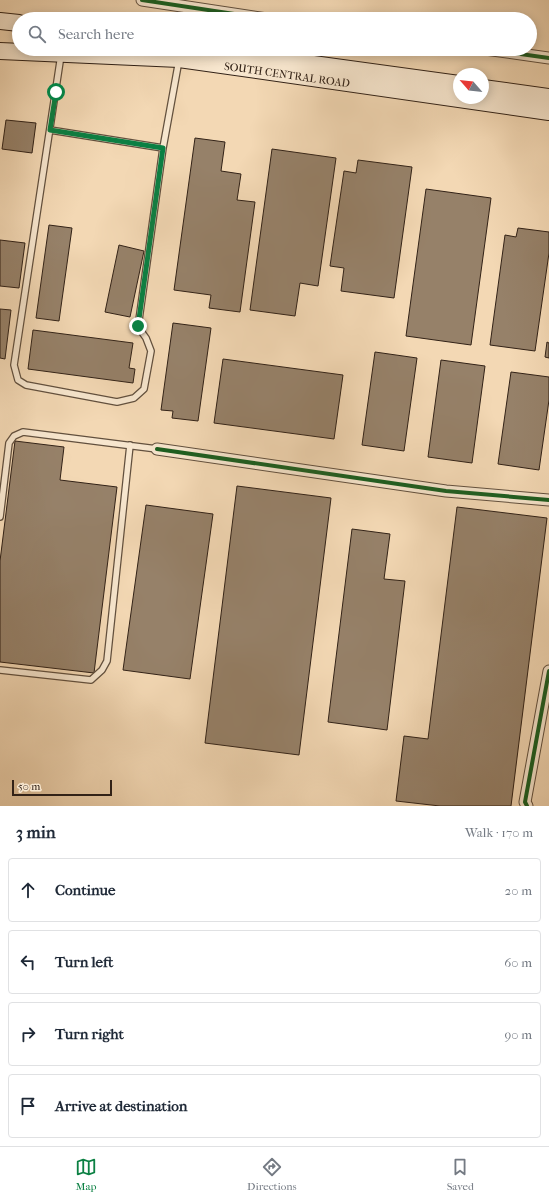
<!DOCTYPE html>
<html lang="en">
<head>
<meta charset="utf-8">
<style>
	body { margin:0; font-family:"IM FELL French Canon",serif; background:#f6f6f7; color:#1f2937 }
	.compass { position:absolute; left:453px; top:68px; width:36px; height:36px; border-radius:50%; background:#fff; box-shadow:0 2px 10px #0003; rotate:298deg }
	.scale { position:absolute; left:12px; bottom:10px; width:100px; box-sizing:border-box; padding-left:4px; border:2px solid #322217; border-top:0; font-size:11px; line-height:14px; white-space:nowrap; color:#322217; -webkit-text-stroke:3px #f7e6ce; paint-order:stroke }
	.stop { position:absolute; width:12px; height:12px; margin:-9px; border:3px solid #0b8043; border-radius:50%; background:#fff }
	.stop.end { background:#0b8043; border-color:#fff; box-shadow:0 1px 4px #0008 }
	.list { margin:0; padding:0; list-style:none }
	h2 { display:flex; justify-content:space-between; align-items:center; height:52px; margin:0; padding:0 16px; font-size:17px }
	h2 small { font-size:13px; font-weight:400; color:#747a83 }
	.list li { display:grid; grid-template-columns:26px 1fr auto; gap:12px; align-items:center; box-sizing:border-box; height:64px; margin:0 8px 8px; padding:0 8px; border:1px solid #e0e1e3; border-radius:4px }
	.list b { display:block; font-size:15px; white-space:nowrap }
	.list em { font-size:13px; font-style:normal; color:#747a83 }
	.icon { flex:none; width:22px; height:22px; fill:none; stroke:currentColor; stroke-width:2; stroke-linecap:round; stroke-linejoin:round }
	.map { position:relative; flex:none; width:549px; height:806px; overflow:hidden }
	.search { position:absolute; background:#fff; box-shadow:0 2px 10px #0003; left:12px; right:12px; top:12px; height:44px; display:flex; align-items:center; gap:10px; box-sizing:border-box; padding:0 14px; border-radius:22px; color:#747a83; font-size:15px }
	.sheet { height:340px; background:#fff }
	nav { display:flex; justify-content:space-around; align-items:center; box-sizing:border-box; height:56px; border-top:1px solid #e0e1e3; background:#fff; font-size:11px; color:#747a83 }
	nav a { display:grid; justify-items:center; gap:2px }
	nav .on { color:#0b8043 }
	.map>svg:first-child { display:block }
	.building { fill:#968169; stroke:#322217 }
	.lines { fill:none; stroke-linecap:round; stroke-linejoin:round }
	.lane-casing { stroke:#62503e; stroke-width:8 }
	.street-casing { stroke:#62503e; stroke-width:13 }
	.secondary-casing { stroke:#322217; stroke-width:18 }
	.lane { stroke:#f7e6ce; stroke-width:5.5 }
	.street { stroke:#f7e6ce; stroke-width:11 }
	.secondary { stroke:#f7e6ce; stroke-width:16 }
	.cycleway-casing { stroke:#f7e6ce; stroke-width:6 }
	.cycleway { stroke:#1b5e20; stroke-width:4 }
	.route { stroke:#0b8043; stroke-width:5 }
	.labels { text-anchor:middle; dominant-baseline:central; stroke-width:3.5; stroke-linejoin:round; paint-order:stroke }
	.street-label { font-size:11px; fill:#322217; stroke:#f7e6ce }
</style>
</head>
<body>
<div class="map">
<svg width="549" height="806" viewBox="0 0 549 806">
	<rect width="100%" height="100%" fill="#f3d8b4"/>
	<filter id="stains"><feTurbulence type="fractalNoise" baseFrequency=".005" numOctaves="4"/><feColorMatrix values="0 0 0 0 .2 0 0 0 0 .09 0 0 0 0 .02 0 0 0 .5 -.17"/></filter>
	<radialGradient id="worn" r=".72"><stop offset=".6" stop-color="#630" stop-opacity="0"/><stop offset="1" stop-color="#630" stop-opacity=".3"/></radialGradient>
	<!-- building -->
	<path class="building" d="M6,120L36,123L32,153L2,149Z
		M195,138L225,142L221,171L241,174L237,200L255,202L240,312L209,308L211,295L174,290Z
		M272,149L336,158L318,286L300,283L295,316L250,310Z
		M358,160L412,167L394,298L341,291L344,268L330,266L344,171L356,173Z
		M426,189L491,198L471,345L406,336Z
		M49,225L72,228L59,321L36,318Z
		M518,228L549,232V253L535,351L490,345L505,235L516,237Z
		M0,240L25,243L19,288L0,286Z
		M119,245L144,251L130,317L105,312Z
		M0,309L11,310L5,359L0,358Z
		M173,323L211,328L198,421L172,418L173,411L161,410Z
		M33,330L133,343L129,368L135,369L133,383L28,369Z
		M547,342L549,343V358L545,357Z
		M375,352L417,358L404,451L362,445Z
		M223,359L343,375L334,439L214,423Z
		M441,360L485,366L472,463L428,457Z
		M511,372L549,377V400L539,470L498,464Z
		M15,441L64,447L60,480L117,487L94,673L0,662V561Z
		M237,486L331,498L299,755L205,743Z
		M146,505L213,514L190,679L123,670Z
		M457,507L547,518L511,806H440L396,801L404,736L428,739Z
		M352,529L390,534L384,579L405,581L387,730L328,722Z"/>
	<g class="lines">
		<defs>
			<path id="lane" d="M61,55L14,365L18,380L26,385L117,402L134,398L144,389L151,351L146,338L138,327L163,148L179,60
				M50,130L163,148
				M0,517L9,443L14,436L23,432L157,449
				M0,670L91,680L102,670L107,661L130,445"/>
			<path id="street" d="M142,0L267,19
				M485,49L549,58
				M157,449L446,491L549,500
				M527,806L525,802L549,671"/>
			<path id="secondary" d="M0,21L19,23
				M204,49L459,84
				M0,51L179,59L549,112
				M483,88L549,97"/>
		</defs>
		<!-- lane casing -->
		<use href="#lane" class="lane-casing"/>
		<!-- street casing -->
		<use href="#street" class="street-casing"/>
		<!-- secondary casing -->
		<use href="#secondary" class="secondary-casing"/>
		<!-- lane -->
		<use href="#lane" class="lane"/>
		<!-- street -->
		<use href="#street" class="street"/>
		<!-- secondary -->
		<use href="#secondary" class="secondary"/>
		<defs>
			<path id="cycleway" d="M142,0L267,19
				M485,49L549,58
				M157,449L446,491L549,500
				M527,806L525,802L549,671"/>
		</defs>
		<!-- cycleway casing -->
		<use href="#cycleway" class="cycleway-casing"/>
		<!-- cycleway -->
		<use href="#cycleway" class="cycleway"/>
	</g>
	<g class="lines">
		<!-- route -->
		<path class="route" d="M56,92L50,130L163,148L138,326"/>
	</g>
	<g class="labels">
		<!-- street labels -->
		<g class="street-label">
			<text transform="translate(287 75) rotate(8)">SOUTH CENTRAL ROAD</text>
		</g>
	</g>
	<rect width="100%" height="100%" filter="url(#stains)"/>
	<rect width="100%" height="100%" fill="url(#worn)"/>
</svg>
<svg class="compass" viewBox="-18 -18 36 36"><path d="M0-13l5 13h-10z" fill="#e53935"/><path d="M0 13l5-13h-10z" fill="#747a83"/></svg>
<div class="scale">50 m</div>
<div class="stop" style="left:56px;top:92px"></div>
<div class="stop end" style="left:138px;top:326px"></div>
<div class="search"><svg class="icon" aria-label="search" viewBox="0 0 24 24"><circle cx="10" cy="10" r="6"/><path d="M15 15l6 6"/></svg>Search here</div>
</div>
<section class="sheet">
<h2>3 min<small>Walk · 170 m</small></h2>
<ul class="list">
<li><svg class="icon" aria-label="ahead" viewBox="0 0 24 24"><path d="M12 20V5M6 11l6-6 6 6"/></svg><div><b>Continue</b></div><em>20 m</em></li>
<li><svg class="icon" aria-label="left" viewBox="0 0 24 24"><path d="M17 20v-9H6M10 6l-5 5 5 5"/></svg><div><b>Turn left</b></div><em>60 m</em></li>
<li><svg class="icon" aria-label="right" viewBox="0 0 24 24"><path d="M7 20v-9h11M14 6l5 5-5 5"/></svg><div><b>Turn right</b></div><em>90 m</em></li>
<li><svg class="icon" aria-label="arrive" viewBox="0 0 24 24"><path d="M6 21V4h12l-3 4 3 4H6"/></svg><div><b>Arrive at destination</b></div></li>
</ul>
</section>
<nav>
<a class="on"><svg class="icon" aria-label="map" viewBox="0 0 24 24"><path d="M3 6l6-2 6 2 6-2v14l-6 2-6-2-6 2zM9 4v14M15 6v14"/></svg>Map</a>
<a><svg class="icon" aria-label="directions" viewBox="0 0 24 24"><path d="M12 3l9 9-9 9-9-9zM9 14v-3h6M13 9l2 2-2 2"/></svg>Directions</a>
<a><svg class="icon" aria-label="saved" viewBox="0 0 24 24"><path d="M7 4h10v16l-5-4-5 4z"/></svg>Saved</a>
</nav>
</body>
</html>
